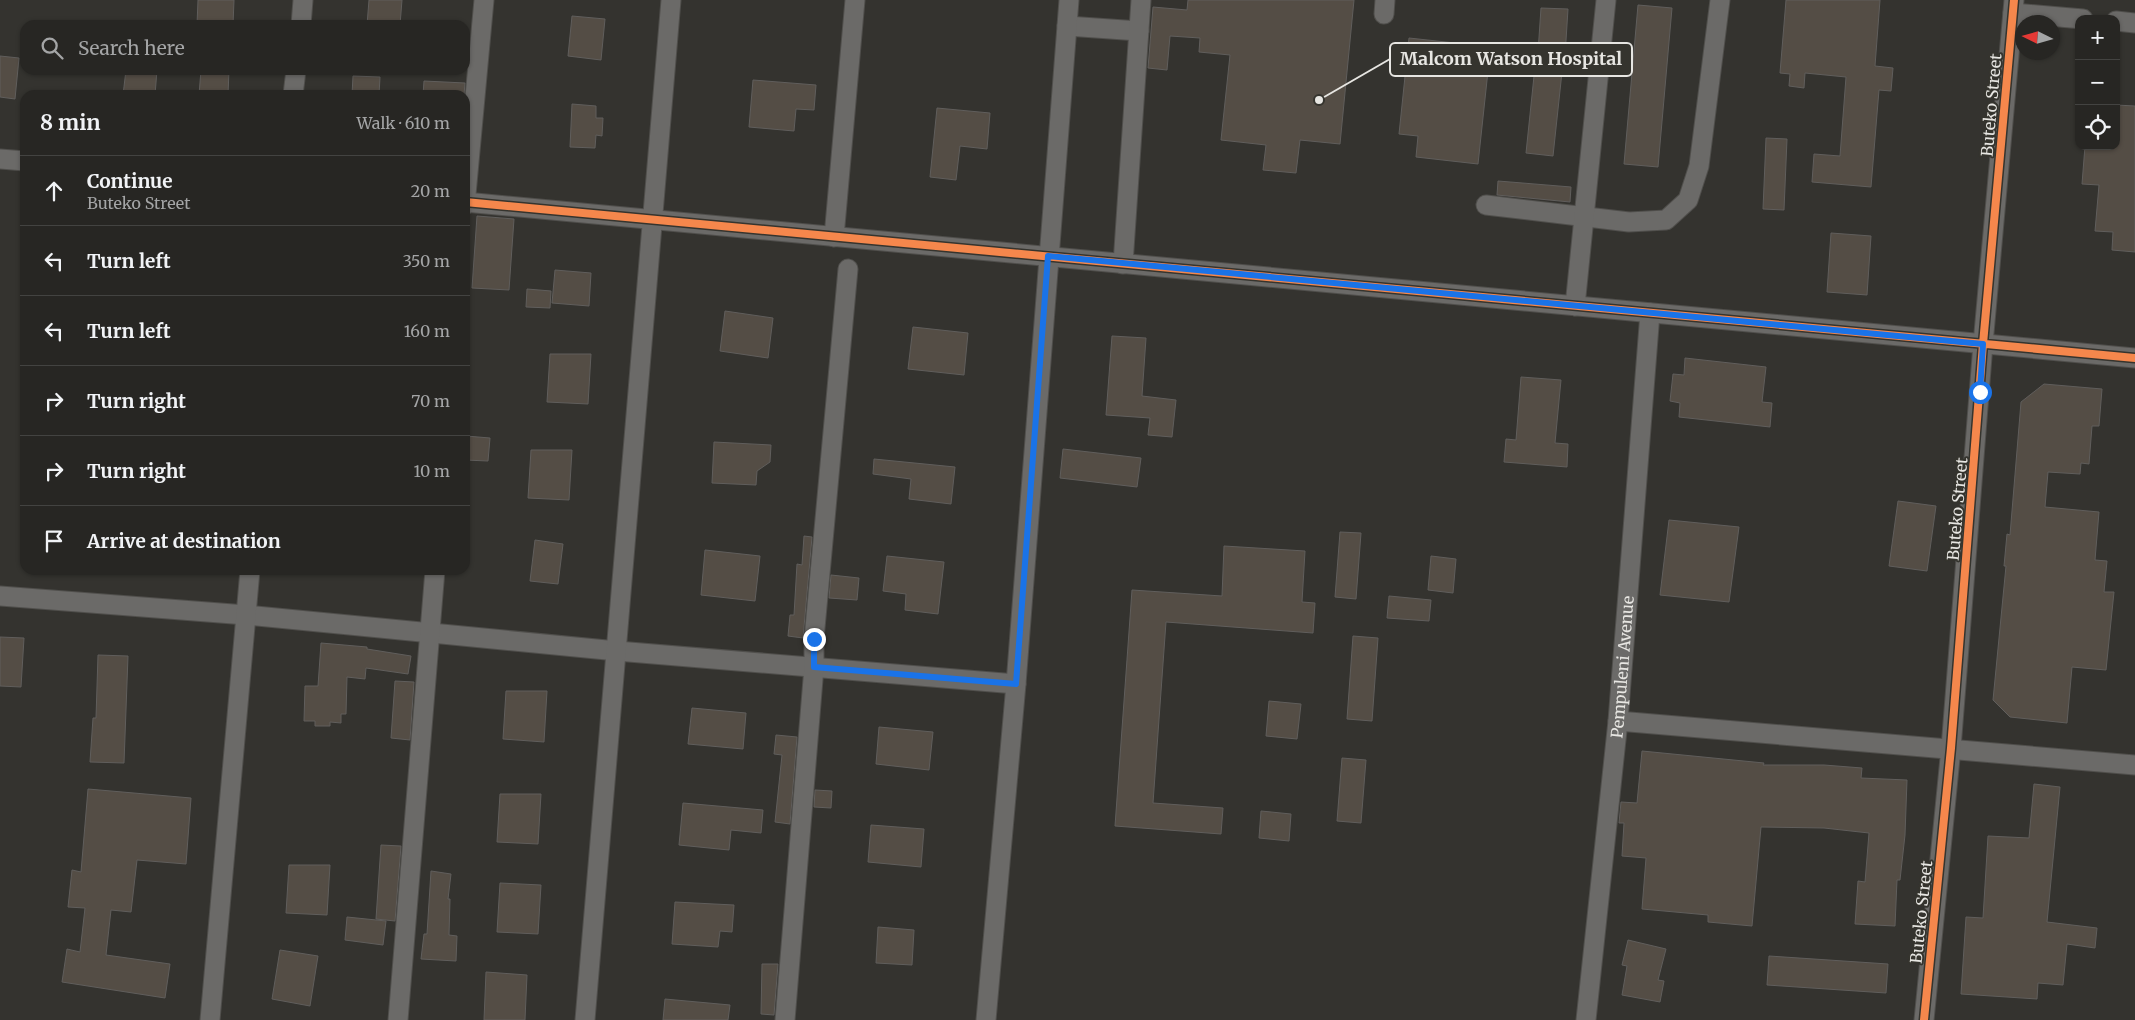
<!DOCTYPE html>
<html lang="en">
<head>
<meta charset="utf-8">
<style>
	body { margin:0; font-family:Merriweather,serif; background:#333230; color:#f1f3f6 }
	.controls { position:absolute; right:15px; top:15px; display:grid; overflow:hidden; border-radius:10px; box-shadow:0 1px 4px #0004 }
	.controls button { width:45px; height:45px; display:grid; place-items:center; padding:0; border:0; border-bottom:1px solid #434341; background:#272623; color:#f1f3f6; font:25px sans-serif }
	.compass { position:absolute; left:2015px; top:15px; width:45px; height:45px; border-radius:50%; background:#272623; box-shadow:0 1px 4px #0004; rotate:275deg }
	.stop { position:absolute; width:15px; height:15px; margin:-11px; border:4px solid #1a73e8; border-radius:50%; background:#fff }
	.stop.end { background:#1a73e8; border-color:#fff; box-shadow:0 1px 5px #0008 }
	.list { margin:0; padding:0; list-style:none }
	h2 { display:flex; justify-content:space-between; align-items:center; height:65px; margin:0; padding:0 20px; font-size:21px }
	h2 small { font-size:16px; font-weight:400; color:#a4a5a6 }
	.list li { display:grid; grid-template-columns:32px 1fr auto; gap:15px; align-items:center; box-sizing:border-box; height:70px; padding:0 20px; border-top:1px solid #434341 }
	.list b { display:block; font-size:19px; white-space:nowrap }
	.list p { margin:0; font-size:16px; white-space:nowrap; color:#a4a5a6 }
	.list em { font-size:16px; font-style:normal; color:#a4a5a6 }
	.icon { flex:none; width:28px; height:28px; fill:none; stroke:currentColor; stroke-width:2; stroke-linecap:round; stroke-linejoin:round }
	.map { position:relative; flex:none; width:2135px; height:1020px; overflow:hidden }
	.search { position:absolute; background:#272623; box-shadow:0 1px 4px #0004; left:20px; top:20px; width:450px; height:55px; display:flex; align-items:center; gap:12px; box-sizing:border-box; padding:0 18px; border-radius:15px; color:#a4a5a6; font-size:19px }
	.panel { position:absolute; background:#272623; box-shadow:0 1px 4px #0004; left:20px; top:90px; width:450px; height:485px; border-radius:15px }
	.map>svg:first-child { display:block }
	.building { fill:#544d45; stroke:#605e5c }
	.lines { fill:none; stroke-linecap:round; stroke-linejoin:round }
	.minor-casing { stroke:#504f4c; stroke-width:21 }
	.minor { stroke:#6b6a68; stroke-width:19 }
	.cycleway-casing { stroke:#35342e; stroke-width:11 }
	.cycleway { stroke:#f5874c; stroke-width:8 }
	.route { stroke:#1a73e8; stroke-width:6 }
	.labels { text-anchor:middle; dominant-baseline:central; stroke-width:4; stroke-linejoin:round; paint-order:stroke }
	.street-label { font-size:16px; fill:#e7e6e2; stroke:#35342e }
	.leader { fill:none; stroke:#e7e6e2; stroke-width:2 }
	.callout-dot { fill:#e7e6e2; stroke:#35342e; stroke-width:2 }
	.callout { fill:#35342e; stroke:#e7e6e2; stroke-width:2 }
	.callout-label { font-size:18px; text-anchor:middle; font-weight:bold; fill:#e7e6e2 }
</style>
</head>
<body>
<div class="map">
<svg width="2135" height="1020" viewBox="0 0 2135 1020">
	<rect width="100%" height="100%" fill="#34332f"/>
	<!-- building -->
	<path class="building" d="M198,0H234L233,25H197Z
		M369,0H402L400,25H367Z
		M1188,0H1354L1340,144L1300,140L1296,173L1263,170L1266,145L1221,140L1230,55L1199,52L1200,38L1170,36L1167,70L1148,68L1153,7L1187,10Z
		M1786,0H1880L1875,66L1893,68L1891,91L1879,90L1871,187L1812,182L1814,154L1840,156L1846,77L1805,73L1804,88L1789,86L1790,74L1780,73Z
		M1638,5L1672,8L1658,167L1624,164Z
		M1541,8L1568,9L1564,72H1562L1553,156L1526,153L1534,76L1488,71L1478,164L1416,157L1418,136L1399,134L1409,38L1538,52Z
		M572,16L605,19L601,60L568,56Z
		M0,56L19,58L15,99L0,97Z
		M126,70H157L155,95H123Z
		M201,70H229L228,95H199Z
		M353,76L380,77L379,95H352Z
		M753,80L816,85L814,110L796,109L794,131L749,127Z
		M424,81L465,83L464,95H423Z
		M572,104L596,106V118H603L602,136L596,135L595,148L570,147Z
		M2116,105L2135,106V252L2112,250L2113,232L2095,231L2099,185L2082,184L2085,146H2116Z
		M937,108L990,113L987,149L960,146L956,180L930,177Z
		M1766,138L1787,139L1784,210L1763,209Z
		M1498,181L1571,187L1570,202L1497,195Z
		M477,216L514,219L509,290L472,288Z
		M1831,233L1871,236L1867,295L1827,292Z
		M555,270L591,273L589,306L552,303Z
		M527,289L551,291L550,308L526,307Z
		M725,311L773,318L768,358L720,351Z
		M913,327L968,333L964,375L908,369Z
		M1112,336L1146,338L1142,396L1176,400L1172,437L1148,435L1150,418L1106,415Z
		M550,354H591L588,404L547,402Z
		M1685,358L1766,367L1762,402L1772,403L1770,427L1679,417L1680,403L1670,401L1673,374L1684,375Z
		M1521,377L1561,380L1555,443L1568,444L1567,467L1504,462L1506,439L1516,440Z
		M2044,384L2102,389L2099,426H2092L2089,464L2081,463L2080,474L2048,472L2045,507L2099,512L2095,560L2107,561L2104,592H2114L2106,670L2072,667L2067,723L2010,717L1993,700L2006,566H2004L2007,534L2010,535L2021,402Z
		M466,436L490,438L488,461L465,460Z
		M714,442L771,445L770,462L757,471L756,485L712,483Z
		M1063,449L1141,458L1137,487L1060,478Z
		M531,450H572L569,500L528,498Z
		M874,459L955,467L951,504L909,499L911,479L873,474Z
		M1898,501L1936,506L1927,571L1889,566Z
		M1669,520L1739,527L1729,602L1660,595Z
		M1340,532L1361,533L1356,599L1335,597Z
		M804,536L812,537L803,638L788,636L790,615H794L797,564L802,565Z
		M535,540L563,544L558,584L530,581Z
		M1224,546L1305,551L1302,602L1315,603L1313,633L1166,622L1153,803L1223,808L1221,834L1115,826L1132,590L1222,596Z
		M705,550L760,556L755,601L701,595Z
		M887,556L944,562L938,614L905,610L906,594L883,591Z
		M1431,556L1456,559L1453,593L1428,590Z
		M831,575L859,578L857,600L829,598Z
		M1389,596L1431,600L1429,621L1387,618Z
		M1353,636L1378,638L1372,721L1347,719Z
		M0,637L24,638L21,687L0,686Z
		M321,643L367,647V649L411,656L408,674L366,668L365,679L347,677L346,714H341V723L330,722V726H315V721H304L305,686H318Z
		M98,655L128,656L124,763L90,762L93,718H96Z
		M395,681L414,682L410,740L391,738Z
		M506,691H547L544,742L503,739Z
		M1269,701L1301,704L1297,739L1266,736Z
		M692,708L746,713L743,749L688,744Z
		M879,727L933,732L929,770L876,764Z
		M776,735L797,737L790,824L775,822L782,755L774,754Z
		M1642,751L1764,763L1763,765H1824L1862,768L1861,778L1907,780L1905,835L1900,880H1897L1895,926L1855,924L1858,881L1865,882L1869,833L1824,828L1761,827L1752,926L1708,922V915L1642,909L1646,858L1622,856L1624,823H1619L1621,802L1637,803Z
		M1342,758L1366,760L1361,823L1337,821Z
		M2034,784L2060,787L2047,922L2097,928L2095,948L2067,944L2063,985L2038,983L2037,999L1961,994L1966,917L1983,918L1988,836L2029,838Z
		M88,789L191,798L186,864L137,860L131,912L111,910L106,955L170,964L165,998L62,982L67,949L80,952L85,908L68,907L72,870L81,872Z
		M815,790L832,791L831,808L814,807Z
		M500,794H541L538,844L497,842Z
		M683,803L763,810L761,833L731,830L729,850L679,845Z
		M1261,811L1291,814L1289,841L1259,838Z
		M871,825L924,829L921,867L868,862Z
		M381,845L401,846L395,921L376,919Z
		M289,865H330L327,915L286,913Z
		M431,871L451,874L448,899H450L449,935L457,936L456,961L421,959L424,934H427Z
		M500,883L541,885L538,934L497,932Z
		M675,902L734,905L732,932L720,931L718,947L672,944Z
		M347,917L386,921L383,945L345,940Z
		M878,927L914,930L912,965L876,963Z
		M1628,940L1666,949L1658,980L1664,981L1660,1002L1622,995L1627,966L1622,965Z
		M280,950L318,956L310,1006L272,999Z
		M1769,956L1888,964L1886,993L1767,985Z
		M762,964H778L774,1015L761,1014Z
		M486,972L527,975L525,1020H484Z
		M665,999L730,1005L728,1020H663Z"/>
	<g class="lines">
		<defs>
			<g id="minor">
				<path d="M2013,13L2083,19"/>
				<path d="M1384,14L1385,0"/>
				<path d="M2116,21L2135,23"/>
				<path d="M301,25L303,0"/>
				<path d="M1067,26L1139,31"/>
				<path d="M293,95L296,70"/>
				<path d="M0,159L25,161"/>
				<path d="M465,202L2135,358"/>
				<path d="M465,205L484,0"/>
				<path d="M1486,205L1629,222L1666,220L1688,200L1699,166L1720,0"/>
				<path d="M834,237L855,0"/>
				<path d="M1123,264L1141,0"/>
				<path d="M1575,306L1606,0"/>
				<path d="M0,596L246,615L617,651L1016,684"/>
				<path d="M1618,721L2135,765"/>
				<path d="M210,1020L250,570"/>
				<path d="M398,1020L435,570"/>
				<path d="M585,1020L671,0"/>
				<path d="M785,1020L814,667V639L848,269"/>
				<path d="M986,1020L1016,684L1069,0"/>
				<path id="s1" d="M1586,1020L1618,721L1650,313"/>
				<path d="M1924,1020L1951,748L1983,344L2014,0"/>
			</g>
		</defs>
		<!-- minor casing -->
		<use href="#minor" class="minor-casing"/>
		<!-- minor -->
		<use href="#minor" class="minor"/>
		<defs>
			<path id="cycleway" d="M465,202L2135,358
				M1924,1020L1951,748L1983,344L2014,0"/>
		</defs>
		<!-- cycleway casing -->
		<use href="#cycleway" class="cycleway-casing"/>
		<!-- cycleway -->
		<use href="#cycleway" class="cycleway"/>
	</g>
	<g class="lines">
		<!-- route -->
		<path class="route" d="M814,639V667L1016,684L1048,256L1983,344L1980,392"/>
	</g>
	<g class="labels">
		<!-- street labels -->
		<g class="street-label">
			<text transform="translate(1991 105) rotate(-85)">Buteko Street</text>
			<text transform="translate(1957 509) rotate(-85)">Buteko Street</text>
			<text stroke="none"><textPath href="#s1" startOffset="355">Pempuleni Avenue</textPath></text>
			<text transform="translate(1921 912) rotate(-84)">Buteko Street</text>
		</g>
	</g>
	<!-- callouts -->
	<path class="leader" d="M1319 100L1390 59"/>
	<circle class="callout-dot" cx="1319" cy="100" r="5"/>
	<rect class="callout" x="1390" y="43" width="242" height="33" rx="5"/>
	<g class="callout-label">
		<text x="1511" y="65">Malcom Watson Hospital</text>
	</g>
</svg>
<div class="controls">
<button>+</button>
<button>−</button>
<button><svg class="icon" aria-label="locate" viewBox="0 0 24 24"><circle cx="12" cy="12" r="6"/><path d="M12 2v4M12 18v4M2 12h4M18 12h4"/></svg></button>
</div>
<svg class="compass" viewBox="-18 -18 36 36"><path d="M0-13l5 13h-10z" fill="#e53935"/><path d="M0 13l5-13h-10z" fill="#a4a5a6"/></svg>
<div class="stop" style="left:1980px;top:392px"></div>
<div class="stop end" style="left:814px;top:639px"></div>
<div class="search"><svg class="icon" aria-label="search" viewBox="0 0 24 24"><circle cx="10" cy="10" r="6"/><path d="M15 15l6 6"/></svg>Search here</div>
<section class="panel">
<h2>8 min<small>Walk · 610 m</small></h2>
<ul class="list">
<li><svg class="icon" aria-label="ahead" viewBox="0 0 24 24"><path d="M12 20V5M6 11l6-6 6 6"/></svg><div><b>Continue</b><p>Buteko Street</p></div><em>20 m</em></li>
<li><svg class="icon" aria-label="left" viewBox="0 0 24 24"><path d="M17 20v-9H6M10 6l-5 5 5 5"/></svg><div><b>Turn left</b></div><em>350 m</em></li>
<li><svg class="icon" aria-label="left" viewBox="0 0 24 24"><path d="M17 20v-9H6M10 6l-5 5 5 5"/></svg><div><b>Turn left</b></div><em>160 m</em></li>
<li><svg class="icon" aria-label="right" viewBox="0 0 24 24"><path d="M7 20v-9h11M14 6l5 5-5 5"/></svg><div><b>Turn right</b></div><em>70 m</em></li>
<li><svg class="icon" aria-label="right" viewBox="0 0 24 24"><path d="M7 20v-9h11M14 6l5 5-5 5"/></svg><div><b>Turn right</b></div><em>10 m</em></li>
<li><svg class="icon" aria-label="arrive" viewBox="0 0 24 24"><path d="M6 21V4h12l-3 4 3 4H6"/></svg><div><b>Arrive at destination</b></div></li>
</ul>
</section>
</div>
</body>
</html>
